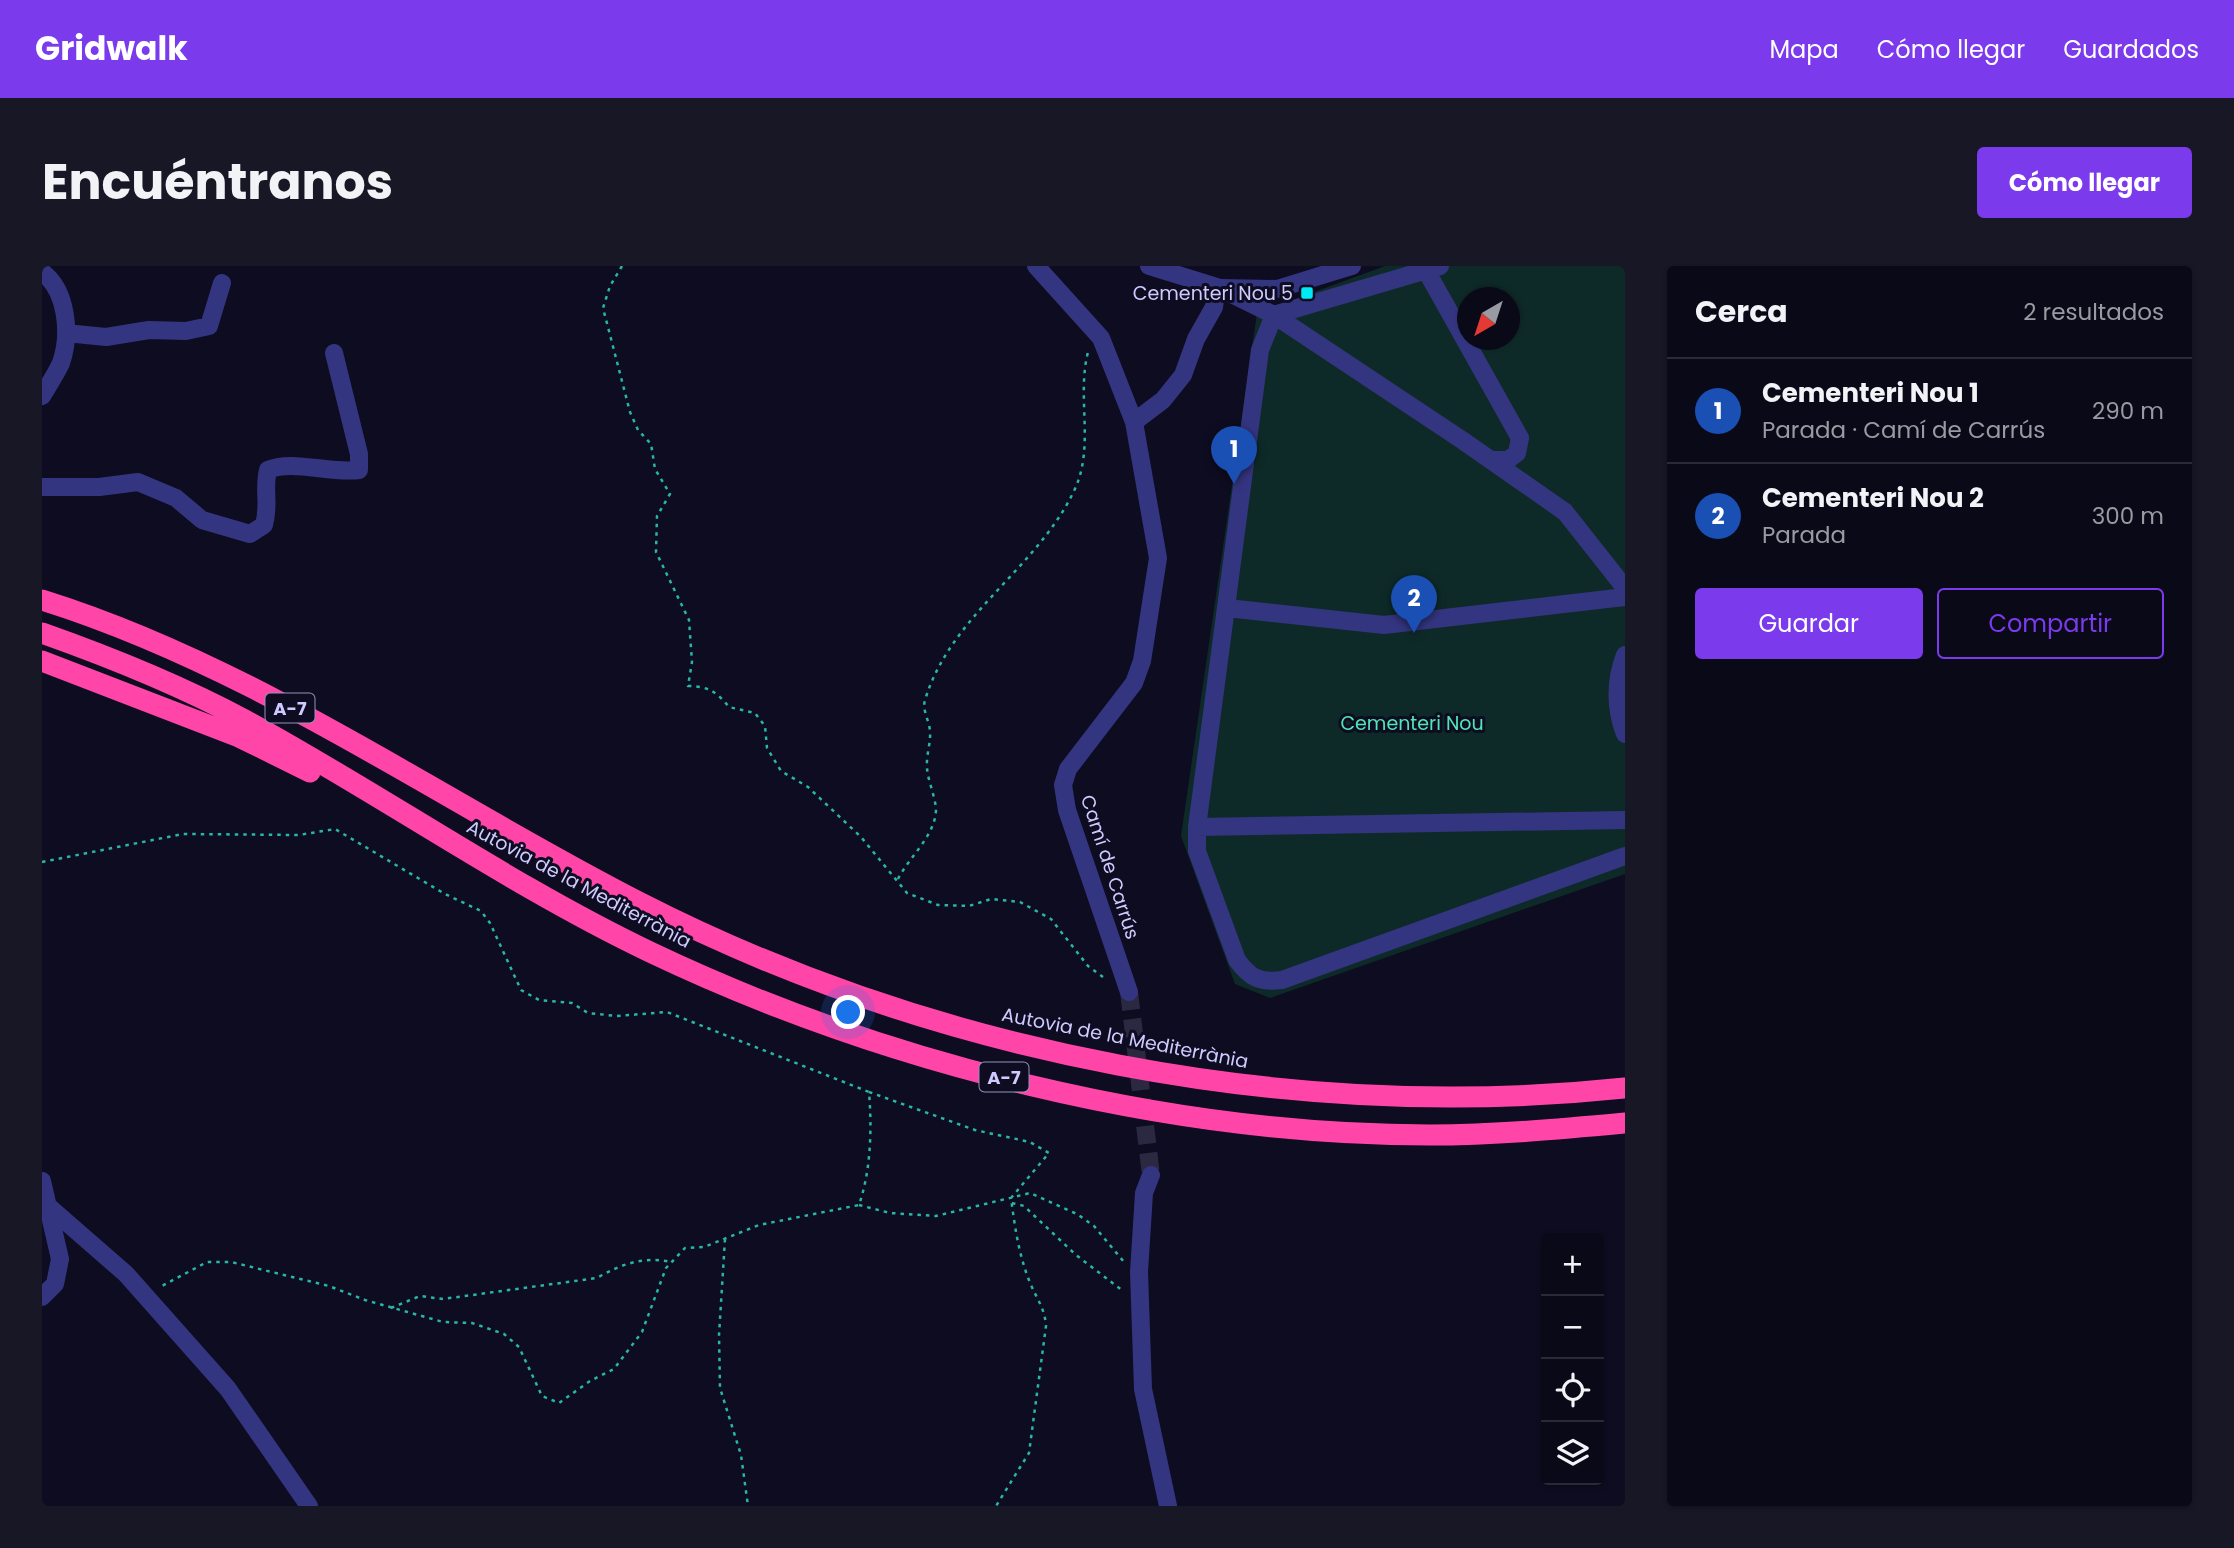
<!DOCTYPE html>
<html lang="es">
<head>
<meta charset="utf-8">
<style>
	body { margin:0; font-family:Poppins,sans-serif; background:#181725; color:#f1f3f6 }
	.controls { position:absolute; right:21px; bottom:21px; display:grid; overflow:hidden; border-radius:7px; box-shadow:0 2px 5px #0004 }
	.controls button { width:63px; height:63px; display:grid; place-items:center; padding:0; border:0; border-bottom:2px solid #2a2a37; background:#0a0918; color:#f1f3f6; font:35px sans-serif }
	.compass { position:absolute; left:1415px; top:21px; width:63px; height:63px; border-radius:50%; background:#0a0918; box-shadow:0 2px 5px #0004; rotate:219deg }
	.you { position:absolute; left:807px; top:747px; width:24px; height:24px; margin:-18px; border:5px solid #fff; border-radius:50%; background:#1a73e8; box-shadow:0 0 0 10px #1a73e833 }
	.badge { display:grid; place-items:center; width:46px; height:46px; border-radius:50%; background:#7c3aed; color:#fff; font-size:23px; font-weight:700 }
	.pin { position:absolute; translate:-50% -58px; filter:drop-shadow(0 2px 4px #0008) }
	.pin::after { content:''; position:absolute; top:37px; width:24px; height:21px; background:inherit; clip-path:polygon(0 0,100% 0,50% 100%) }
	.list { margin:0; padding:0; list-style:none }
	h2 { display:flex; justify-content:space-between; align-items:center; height:91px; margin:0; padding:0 28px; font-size:30px }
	h2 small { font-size:23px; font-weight:400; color:#999aa2 }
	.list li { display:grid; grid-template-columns:46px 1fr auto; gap:21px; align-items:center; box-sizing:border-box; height:105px; padding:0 28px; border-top:2px solid #2a2a37 }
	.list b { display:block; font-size:26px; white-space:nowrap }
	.list p { margin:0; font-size:23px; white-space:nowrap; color:#999aa2 }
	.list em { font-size:23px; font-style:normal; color:#999aa2 }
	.actions { display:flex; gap:14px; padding:21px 28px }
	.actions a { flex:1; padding:16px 0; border:2px solid #7c3aed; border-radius:7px; text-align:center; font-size:24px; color:#7c3aed }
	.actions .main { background:#7c3aed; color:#fff }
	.icon { flex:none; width:38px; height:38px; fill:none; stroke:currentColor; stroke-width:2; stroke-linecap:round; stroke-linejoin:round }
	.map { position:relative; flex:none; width:1583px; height:1240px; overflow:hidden; border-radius:7px }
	header { display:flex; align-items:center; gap:42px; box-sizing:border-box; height:98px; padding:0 35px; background:#7c3aed; color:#fff }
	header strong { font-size:33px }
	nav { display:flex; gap:38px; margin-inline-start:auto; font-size:24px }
	.intro { display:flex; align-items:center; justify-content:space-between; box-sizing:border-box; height:168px; padding:0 42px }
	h1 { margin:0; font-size:49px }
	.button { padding:18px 32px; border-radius:7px; background:#7c3aed; color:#fff; font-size:24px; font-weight:700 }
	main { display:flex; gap:42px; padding:0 42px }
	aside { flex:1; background:#0a0918; border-radius:7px; box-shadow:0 2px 5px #0004 }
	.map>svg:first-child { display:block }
	.green { fill:#0e2a28; fill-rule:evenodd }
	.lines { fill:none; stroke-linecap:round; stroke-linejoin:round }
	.minor-tunnel { stroke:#2b2841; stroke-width:18; stroke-dasharray:18 9; stroke-linecap:butt }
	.path { stroke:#28b6a7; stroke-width:2.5; stroke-dasharray:3.5 5; stroke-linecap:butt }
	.minor { stroke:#343581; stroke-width:18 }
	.highway { stroke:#ff45a7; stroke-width:21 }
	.poi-dot { fill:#00e9f5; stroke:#0e0c20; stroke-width:2.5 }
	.labels { text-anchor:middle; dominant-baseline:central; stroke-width:6; stroke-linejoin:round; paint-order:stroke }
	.shield { fill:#0e0c20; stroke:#9491bc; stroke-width:2 }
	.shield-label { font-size:18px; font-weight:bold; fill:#cecaff }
	.poi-label { font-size:19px; fill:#cecaff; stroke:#0e0c20; text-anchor:end }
	.park-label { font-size:19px; fill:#51e4b8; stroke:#0e0c20 }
	.street-label { font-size:19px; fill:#cecaff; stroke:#0e0c20 }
</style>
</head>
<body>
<header>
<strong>Gridwalk</strong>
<nav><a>Mapa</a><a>Cómo llegar</a><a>Guardados</a></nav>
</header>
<div class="intro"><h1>Encuéntranos</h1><a class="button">Cómo llegar</a></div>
<main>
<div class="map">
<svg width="1583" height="1240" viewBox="0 0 1583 1240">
	<rect width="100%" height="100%" fill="#0e0c20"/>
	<!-- green -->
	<path class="green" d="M1343,0H1583V608L1228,732L1193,718L1139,570L1215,47ZM1426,32H1468V74H1426Z"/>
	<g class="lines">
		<!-- minor-tunnel -->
		<path class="minor-tunnel" d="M1087,726L1109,909"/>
		<!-- path -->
		<path class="path" d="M580,0L568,20L561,42L588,146L596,164L609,178L613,203L628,228L615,250L614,286L647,354L650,396L646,420C666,420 675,426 687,441L713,447L723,460L725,482L739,505L766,521L819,571L865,627L896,639L927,640L949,633L978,636L1009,653L1046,700L1065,714
			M0,596L141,568L257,569L293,563L403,628L439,645L448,657L479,724L497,734L530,737L546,747L575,750L625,746L827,826C830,863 829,904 817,939L717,959L662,981L643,982L624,1002L600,1066L572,1103L548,1115L517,1137L500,1130L477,1081L462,1068L430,1057L401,1056L323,1034L287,1020L189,996H165L118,1021
			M856,613C867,591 894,569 894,543C893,530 886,515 885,502C884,489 889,477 888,465C887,454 880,444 883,434C909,349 993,304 1031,227C1054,182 1034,133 1046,86
			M827,826L933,864L988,876L1007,887L969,932C973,962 977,991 989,1019C995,1033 1003,1043 1004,1060L987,1187L954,1240
			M970,937L982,940L1034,989L1081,1025
			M817,939L848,947L894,950L988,927L1035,948L1052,960L1082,996
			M683,973L677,1069L678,1122L699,1189L706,1240
			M349,1042L378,1030L401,1033L555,1012C579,998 602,990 629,996"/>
		<!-- minor -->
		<path class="minor" d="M994,0L1059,72L1092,156L1116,292L1100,395L1092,417L1026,503L1021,519L1025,544L1087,726
			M1107,0L1175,21L1232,49L1420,174L1523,246L1583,322
			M0,6C25,24 29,68 19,97C14,108 6,120 0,130
			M1385,6L1478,172L1475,187L1466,194H1449
			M1179,22L1235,23L1310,0
			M1232,49L1218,84L1155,561V585L1195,694C1208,712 1218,717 1240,714L1583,590
			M1232,49L1398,0
			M24,67L64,71L107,64L144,65L167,60L180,17
			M1092,156L1121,134L1141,109L1154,73L1172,41L1175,21
			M0,221H57L96,216L134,232L160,254L208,268L222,259C228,237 221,225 226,204C250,193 288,208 317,204V188L292,87
			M1185,342L1342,359L1583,331
			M1583,389C1573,414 1573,443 1583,468
			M1155,561L1583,554
			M1109,909L1102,927L1097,1006L1101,1123L1126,1240
			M0,915L18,993L13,1018L0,1031
			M6,940L84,1008L186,1123L267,1240"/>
		<!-- highway -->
		<path class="highway" d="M0,334C214,401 399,535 597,636C894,788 1251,857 1583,822
			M0,367C68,391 139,420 203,454C339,528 468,619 608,686C843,798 1128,869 1388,869C1452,869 1519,863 1583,857
			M0,395L197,471L268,506"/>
	</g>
	<!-- markers -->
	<rect class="poi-dot" x="1258" y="20" width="14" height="14" rx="3.5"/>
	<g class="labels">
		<!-- shield labels -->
		<g class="shield">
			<rect x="223.5" y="427.5" width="49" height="29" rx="5"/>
			<rect x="937.5" y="796.5" width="49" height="29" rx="5"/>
		</g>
		<g class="shield-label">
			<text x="248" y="442">A-7</text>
			<text x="962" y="811">A-7</text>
		</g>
		<!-- poi labels -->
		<g class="poi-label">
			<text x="1251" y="27">Cementeri Nou 5</text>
		</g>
		<!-- park labels -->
		<g class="park-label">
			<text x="1370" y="457">Cementeri Nou</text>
		</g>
		<!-- street labels -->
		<g class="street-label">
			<text transform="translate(1068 601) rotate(72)">Camí de Carrús</text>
			<text transform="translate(537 618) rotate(28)">Autovia de la Mediterrània</text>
			<text transform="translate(1083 772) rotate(11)">Autovia de la Mediterrània</text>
		</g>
	</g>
</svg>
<div class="controls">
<button>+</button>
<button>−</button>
<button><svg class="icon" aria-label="locate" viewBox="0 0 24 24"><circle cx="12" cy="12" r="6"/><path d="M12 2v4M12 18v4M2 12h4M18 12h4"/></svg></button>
<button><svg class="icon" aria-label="layers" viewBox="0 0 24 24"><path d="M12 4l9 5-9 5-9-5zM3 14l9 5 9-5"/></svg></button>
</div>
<svg class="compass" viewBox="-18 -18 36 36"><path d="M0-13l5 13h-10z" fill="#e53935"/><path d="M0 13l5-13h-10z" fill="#999aa2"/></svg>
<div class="you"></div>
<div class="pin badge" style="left:1192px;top:218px;background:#1a4fb4">1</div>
<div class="pin badge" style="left:1372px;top:367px;background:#1a4fb4">2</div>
</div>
<aside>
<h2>Cerca<small>2 resultados</small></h2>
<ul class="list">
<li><span class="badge" style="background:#1a4fb4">1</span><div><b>Cementeri Nou 1</b><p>Parada · Camí de Carrús</p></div><em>290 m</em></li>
<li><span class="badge" style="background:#1a4fb4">2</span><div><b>Cementeri Nou 2</b><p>Parada</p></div><em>300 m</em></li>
</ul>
<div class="actions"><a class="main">Guardar</a><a>Compartir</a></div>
</aside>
</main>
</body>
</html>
